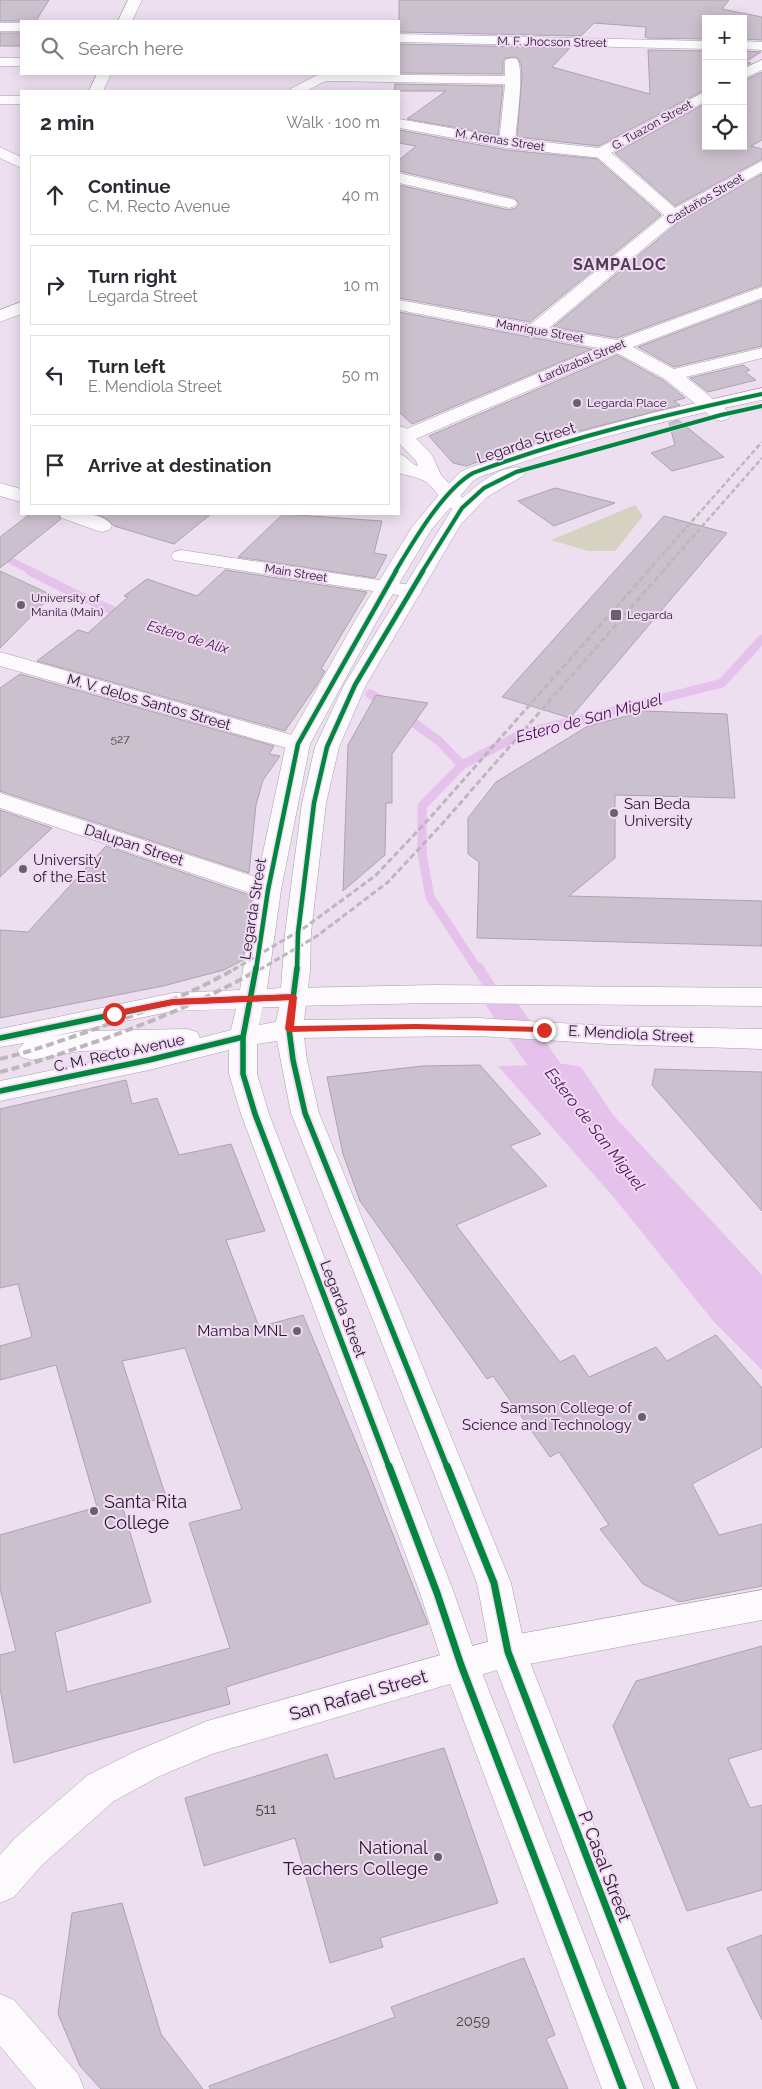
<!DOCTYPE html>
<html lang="en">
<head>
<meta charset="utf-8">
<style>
	body { margin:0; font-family:Raleway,sans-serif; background:#f7f7f7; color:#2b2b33 }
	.controls { position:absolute; right:15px; top:15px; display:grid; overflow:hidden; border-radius:0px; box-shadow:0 2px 12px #0003 }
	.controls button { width:45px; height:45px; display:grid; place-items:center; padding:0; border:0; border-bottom:1px solid #e1e1e2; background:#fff; color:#2b2b33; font:25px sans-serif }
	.stop { position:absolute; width:15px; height:15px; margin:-11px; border:4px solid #d93025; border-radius:50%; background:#fff }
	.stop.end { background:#d93025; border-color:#fff; box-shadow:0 1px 5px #0008 }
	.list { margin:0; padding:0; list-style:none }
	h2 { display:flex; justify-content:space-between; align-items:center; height:65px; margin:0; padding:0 20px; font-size:21px }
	h2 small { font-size:16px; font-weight:400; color:#7c7c81 }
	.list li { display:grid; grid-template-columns:32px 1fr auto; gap:15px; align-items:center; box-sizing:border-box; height:80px; margin:0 10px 10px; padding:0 10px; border:1px solid #e1e1e2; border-radius:0px }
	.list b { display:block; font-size:19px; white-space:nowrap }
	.list p { margin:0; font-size:16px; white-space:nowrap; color:#7c7c81 }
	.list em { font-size:16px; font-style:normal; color:#7c7c81 }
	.icon { flex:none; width:28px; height:28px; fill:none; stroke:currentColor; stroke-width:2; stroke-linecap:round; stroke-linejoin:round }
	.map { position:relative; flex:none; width:762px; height:2089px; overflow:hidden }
	.search { position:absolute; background:#fff; box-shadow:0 2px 12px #0003; left:20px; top:20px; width:380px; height:55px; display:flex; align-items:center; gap:12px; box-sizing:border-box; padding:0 18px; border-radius:0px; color:#7c7c81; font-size:19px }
	.panel { position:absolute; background:#fff; box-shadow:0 2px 12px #0003; left:20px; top:90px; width:380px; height:425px; border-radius:0px }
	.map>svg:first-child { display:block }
	.green { fill:#d6d2c2 }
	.water { fill:#e5c2eb }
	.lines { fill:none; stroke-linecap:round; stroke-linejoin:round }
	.stream-far2 { stroke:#e5c2eb; stroke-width:7 }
	.stream-far1 { stroke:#e5c2eb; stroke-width:9 }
	.stream { stroke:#e5c2eb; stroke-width:11 }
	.canal { fill:#e5c2eb; fill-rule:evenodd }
	.building { fill:#cbc0cd; stroke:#ada3b0; fill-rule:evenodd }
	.minor-casing { stroke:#a89eab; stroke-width:1 }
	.tertiary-casing { stroke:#a89eab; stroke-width:1 }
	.secondary-casing { stroke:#a89eab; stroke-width:1 }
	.minor { fill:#fcfafd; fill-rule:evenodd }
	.tertiary { fill:#fcfafd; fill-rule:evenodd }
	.secondary { fill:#fcfafd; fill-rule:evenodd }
	.rail-far2 { stroke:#bbb8bb; stroke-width:2.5; stroke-dasharray:5 2.5; stroke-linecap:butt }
	.rail-far1 { stroke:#bbb8bb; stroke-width:3; stroke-dasharray:6 3; stroke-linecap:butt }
	.rail { stroke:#bbb8bb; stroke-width:4; stroke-dasharray:8 4; stroke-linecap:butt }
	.cycleway-far3-casing { stroke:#f2d9f6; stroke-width:5.5 }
	.cycleway-far2-casing { stroke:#f2d9f6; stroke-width:7 }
	.cycleway-far1-casing { stroke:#f2d9f6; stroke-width:9 }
	.cycleway-casing { stroke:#f2d9f6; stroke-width:10 }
	.cycleway-far3 { stroke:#00873e; stroke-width:4 }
	.cycleway-far2 { stroke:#00873e; stroke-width:4.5 }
	.cycleway-far1 { stroke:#00873e; stroke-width:5.5 }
	.cycleway { stroke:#00873e; stroke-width:7 }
	.route { fill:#d93025 }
	.poi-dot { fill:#6a606c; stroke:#f2d9f6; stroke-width:2 }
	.labels { text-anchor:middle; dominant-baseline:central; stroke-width:4; stroke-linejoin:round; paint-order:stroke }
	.far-street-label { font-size:12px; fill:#231b25; stroke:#f2d9f6 }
	.far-poi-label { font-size:12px; fill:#231b25; stroke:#f2d9f6; text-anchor:start }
	.number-label { font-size:12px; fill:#4d444f }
	.far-water-label { font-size:14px; font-style:italic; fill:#45124e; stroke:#f2d9f6 }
	.street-label { font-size:15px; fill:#231b25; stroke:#f2d9f6 }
	.poi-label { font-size:15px; fill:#231b25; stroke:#f2d9f6; text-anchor:start }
	.near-number-label { font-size:15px; fill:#4d444f }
	.far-district-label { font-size:16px; font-weight:bold; letter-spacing:1px; fill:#4f3b52; stroke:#f2d9f6 }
	.water-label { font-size:16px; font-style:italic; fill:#45124e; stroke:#f2d9f6 }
	.near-poi-label { font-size:18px; fill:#231b25; stroke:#f2d9f6; text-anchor:start }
	.near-street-label { font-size:18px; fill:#231b25; stroke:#f2d9f6 }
</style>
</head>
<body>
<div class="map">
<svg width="762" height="2089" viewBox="0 0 762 2089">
	<rect width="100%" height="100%" fill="#eddff0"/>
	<!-- green -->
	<path class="green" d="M635,505L643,516L615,551H588L551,540Z"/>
	<!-- water -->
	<path class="water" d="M564,1064L581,1067L614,1116L762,1275V1370L714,1322L616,1200L498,1066Z"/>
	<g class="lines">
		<!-- stream-far2 -->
		<path class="stream-far2" d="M0,555L33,572"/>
		<!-- stream-far1 -->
		<path class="stream-far1" d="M30,571L69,591L125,616
			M370,694L387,704
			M403,715L439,741L462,765
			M478,970L430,897L422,854V806L462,765L521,734L722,683L762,639"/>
		<!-- stream -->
		<path class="stream" d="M478,968L502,1005"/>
		<!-- canal -->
		<path class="canal" d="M502,994L513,997L582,1093L587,1101L582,1109L570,1113L558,1109L491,1013L486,1005L491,997Z"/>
	</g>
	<!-- building -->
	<path class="building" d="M0,0H49L36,21H0Z
		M399,0H729L722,9L762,17V40L743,39V19H706V39L648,38L645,37L646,27L594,23L581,36L399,32Z
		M0,33H21V46H0Z
		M399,44L570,48L552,67L650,94L648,50L706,51V89L599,146L517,137L522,75L521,65L517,57L505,58L503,62V74L399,73Z
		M743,51L761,52L745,62L751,63L743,67Z
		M762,72V140L751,146L762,149V159L675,206L615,153L706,103V146H743V81Z
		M395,84L503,86L498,135L407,119L446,91H394Z
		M399,130L507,150L597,159L661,215L530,322L399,298V185L509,210L516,208L519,204L515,198L399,171V160L416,146L399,143Z
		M762,174V285L617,338L553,327L681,220Z
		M762,300V346L674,367L638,347Z
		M399,312L592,349L412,424L399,412Z
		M617,355L664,381L685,398L674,401L680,405L537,442L466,466L453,463L429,436Z
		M743,365L750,370L745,372L756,380L708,392L690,378Z
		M678,420L724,457L672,471L651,453L675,445L669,423Z
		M555,488L615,503L554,526L518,501Z
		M30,514H57L61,519L0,568V537Z
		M96,514H211L174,544L114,526L108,520Z
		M283,514L382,521L374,553L387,555L375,578L238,557Z
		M664,516L727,533L570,718L502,697Z
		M225,570L367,592L321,669L325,671L316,686L285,731L37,661L78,630L88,633L128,597L124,596L147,579L197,596Z
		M0,571L52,595L0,648Z
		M20,674L274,746L269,754L280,756L263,780L256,805L249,873L0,791V688Z
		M376,695L428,703L392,754V803H386L385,855L343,891L348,745Z
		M645,711L727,714L735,798L615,795V858L569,896L762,901V946L477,938L479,862L468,854V818L496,782L588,726Z
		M0,810L52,828L0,877Z
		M106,846L252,896L243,960L224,970L163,986L0,1018V930L28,932Z
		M480,1065L541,1134L510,1146L547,1186L456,1225L560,1362L574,1355L589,1377L656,1347L667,1361L716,1335L762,1388V1447L692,1484L719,1535L762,1524V1586L679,1602L643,1584L600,1529L609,1525L559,1452L550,1457L493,1376L487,1379L360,1201L343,1154L327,1077L422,1066Z
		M655,1069L762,1072V1211L652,1085Z
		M126,1080L132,1104L157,1098L179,1155L231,1144L265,1231L226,1240L259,1327L303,1315L368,1471L428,1624L226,1687L230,1704L14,1763L0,1688V1655L16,1651L0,1589V1535L97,1507L56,1365L0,1380V1346L32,1337L18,1284L0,1288V1109ZM185,1348L242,1509L189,1523L230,1648L67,1692L55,1632L151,1602L123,1509L166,1497L122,1361Z
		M762,1646V1749L728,1759L750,1808L762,1805V1890L687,1911L613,1726L636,1681Z
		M444,1748L498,1903L380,1938L383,1947L330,1963L295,1838L204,1866L185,1798L327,1754L335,1779Z
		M122,1903L161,2034L203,2089H101L80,2066L58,2014L72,1913Z
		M762,1935V2020L727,1948Z
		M524,1958L555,2035L546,2039L568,2089H210L209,2086L395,2017L391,2007Z"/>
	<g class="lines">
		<defs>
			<path id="minor" d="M128,0H142L132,21H118Z
				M0,23H21V31H0Z
				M399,34L706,41V49L399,42Z
				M743,41L762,42V50L743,49Z
				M0,58H21V66H0Z
				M512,58L517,59C525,71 516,126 515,143L512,146H502L499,143L505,84L328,81L323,82L307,91H290L292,88L319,74L505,76V62L507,59Z
				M97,74H111L103,91H89Z
				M0,96H21V104H0Z
				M602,148L608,150L675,208L762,161V172L680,218L549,328L617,340L762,287V298L633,347L674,369L762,348V358L686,377L728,411L731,415L728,419L721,421L714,419L665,379L617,353L411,441L399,442V432L598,348L399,310V300L531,324L664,215L596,156L594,153L596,150Z
				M399,173L515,200L517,203L515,206L509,208L399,183Z
				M21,302V314L0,322V310Z
				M0,483L21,489V502L0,496Z
				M59,514C74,513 102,511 112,526L109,530L102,532L95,530L62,518Z
				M181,550L411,585L419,586L422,591L419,596L411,597L174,560L171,556L174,552Z
				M0,652L306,739L310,744L306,749L298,751L290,749L0,666Z
				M0,793L277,884L281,890L277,896L268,898L259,896L0,808Z
				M762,1590V1620L508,1668L495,1663L490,1652L495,1641L508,1636Z
				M0,1994L14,2000L78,2074L84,2089H36L0,2046Z"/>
			<path id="tertiary" d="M762,60V70L743,79V69Z
				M706,91V101L602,158L507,148L399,128V119L507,138L599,148Z
				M0,147L21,157V168L0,158Z
				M399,426L406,428L432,455L441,475L472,508L469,512C449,517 440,493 426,482C419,477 407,476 399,473V454C408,456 410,464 418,466L416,461L399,443Z
				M434,985L762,988V1006L434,1003L293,1006L284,1003L280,997L284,991L293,988Z
				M479,1018L609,1026L762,1029V1049L609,1044L479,1036L289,1038L279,1036L275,1029L279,1022L289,1020Z
				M508,1636L521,1641L526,1652L521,1663L212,1754L160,1776L114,1801L43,1864L14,1897L0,1903V1855L15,1838L88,1775L134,1752L207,1721Z"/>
			<path id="secondary" d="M762,388V400C666,420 572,443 480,477L473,481L431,530L378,619L310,744L281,890L267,989L281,988L285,933L302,803L315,747L344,685L452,509C466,493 500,462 523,468L526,472L523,476L487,497L461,524L366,685L339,747L326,803L311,933L310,971L303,1029L307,1060L319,1113L511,1583L526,1652L697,2089H655L490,1652L477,1583L291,1113L277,1041L257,1044V1074L269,1114L454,1593L479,1665L644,2089H602L443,1665L420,1593L241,1114L229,1074V1050L149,1070L0,1101V1081L154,1049L81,1051L31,1060L21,1057L17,1050L24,1043L0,1047V1029L173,993L240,990L255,890L286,744L356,619L412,527L442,491L459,473L466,469L537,444L652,413ZM263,1007H279L276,1022L259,1025ZM236,1009L231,1030L200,1038L197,1032L187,1029L81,1031L49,1037L173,1011Z"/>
		</defs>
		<!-- minor casing -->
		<use href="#minor" class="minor-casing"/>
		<!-- tertiary casing -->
		<use href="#tertiary" class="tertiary-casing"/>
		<!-- secondary casing -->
		<use href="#secondary" class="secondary-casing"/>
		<!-- minor -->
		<use href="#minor" class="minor"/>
		<!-- tertiary -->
		<use href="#tertiary" class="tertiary"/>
		<!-- secondary -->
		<use href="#secondary" class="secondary"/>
		<!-- rail-far2 -->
		<path class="rail-far2" d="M647,572L762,442
			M662,572L762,458"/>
		<!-- rail-far1 -->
		<path class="rail-far1" d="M233,970L304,928L375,876L428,820L648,571
			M259,970L317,936L388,882L442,824L663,571"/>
		<!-- rail -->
		<path class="rail" d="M0,1059C33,1051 63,1040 95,1029C143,1012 192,994 236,968
			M0,1072C33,1064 65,1052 98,1041C154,1021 210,998 261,968"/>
		<defs>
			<path id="cycleway-far3" d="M395,572C413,542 443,490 473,473C567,438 664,415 762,394
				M422,572L462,508L484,488L516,472L721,415L762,406"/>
			<path id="cycleway-far2" d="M256,970L268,890L298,744L396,571
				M297,970L298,933L314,803L327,747L355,685L423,571"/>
			<path id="cycleway-far1" d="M256,968L243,1037V1074L255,1114L389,1467
				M297,968L289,1029L293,1060L305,1113L447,1467
				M0,1038L173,1002L293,997
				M0,1091L149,1060L243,1037"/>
			<path id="cycleway" d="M389,1466L437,1593L461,1665L623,2089
				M447,1466L494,1583L508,1652L676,2089"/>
		</defs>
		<!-- cycleway-far3 casing -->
		<use href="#cycleway-far3" class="cycleway-far3-casing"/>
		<!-- cycleway-far2 casing -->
		<use href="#cycleway-far2" class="cycleway-far2-casing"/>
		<!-- cycleway-far1 casing -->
		<use href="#cycleway-far1" class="cycleway-far1-casing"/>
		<!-- cycleway casing -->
		<use href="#cycleway" class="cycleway-casing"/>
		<!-- cycleway-far3 -->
		<use href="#cycleway-far3" class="cycleway-far3"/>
		<!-- cycleway-far2 -->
		<use href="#cycleway-far2" class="cycleway-far2"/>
		<!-- cycleway-far1 -->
		<use href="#cycleway-far1" class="cycleway-far1"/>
		<!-- cycleway -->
		<use href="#cycleway" class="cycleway"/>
	</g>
	<!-- route -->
	<path class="route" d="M294,994L297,997L294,1026L416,1024L544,1027L549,1030L544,1032L416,1029L289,1032L285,1029L289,1000L173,1005L114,1016L110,1014L114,1011L173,999Z"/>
	<!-- markers -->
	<g class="poi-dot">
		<circle cx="577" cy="403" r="5"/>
		<circle cx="21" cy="605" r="5"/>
		<rect x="610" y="609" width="12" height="12" rx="2.5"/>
		<circle cx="614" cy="813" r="5"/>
		<circle cx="23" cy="869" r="5"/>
		<circle cx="297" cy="1331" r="5"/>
		<circle cx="642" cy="1417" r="5"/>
		<circle cx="94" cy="1511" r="5"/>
		<circle cx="438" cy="1857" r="5"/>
	</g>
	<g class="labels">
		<!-- far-street labels -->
		<g class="far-street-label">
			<text transform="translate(552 42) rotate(1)">M. F. Jhocson Street</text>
			<text transform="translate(652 125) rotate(-29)">G. Tuazon Street</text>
			<text transform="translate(500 140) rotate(9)">M. Arenas Street</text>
			<text transform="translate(705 199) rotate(-31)">Castaños Street</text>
			<text transform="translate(540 331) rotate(10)">Manrique Street</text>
			<text transform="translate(582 361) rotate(-23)">Lardizabal Street</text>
			<text transform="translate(296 573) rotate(9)">Main Street</text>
		</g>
		<!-- far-poi labels -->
		<g class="far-poi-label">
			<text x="587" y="403">Legarda Place</text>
			<text x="31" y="598">University of<tspan x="31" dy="14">Manila (Main)</tspan></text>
			<text x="627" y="615">Legarda</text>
		</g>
		<!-- number labels -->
		<g class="number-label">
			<text x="120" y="739">527</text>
		</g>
		<!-- far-water labels -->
		<g class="far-water-label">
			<text transform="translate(188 637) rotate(17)">Estero de Alix</text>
		</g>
		<!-- street labels -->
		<g class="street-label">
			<text transform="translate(526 443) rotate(-18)">Legarda Street</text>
			<text transform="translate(149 702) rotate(16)">M. V. delos Santos Street</text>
			<text transform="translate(134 845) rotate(18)">Dalupan Street</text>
			<text transform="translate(253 909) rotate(-81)">Legarda Street</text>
			<text transform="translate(631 1034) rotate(3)">E. Mendiola Street</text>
			<text transform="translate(119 1053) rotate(-12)">C. M. Recto Avenue</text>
			<text transform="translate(343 1309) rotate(69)">Legarda Street</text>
		</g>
		<!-- poi labels -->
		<g class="poi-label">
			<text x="624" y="804">San Beda<tspan x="624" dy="17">University</tspan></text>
			<text x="33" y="860">University<tspan x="33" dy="17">of the East</tspan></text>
			<text x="287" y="1331" text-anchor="end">Mamba MNL</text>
			<text x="632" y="1408" text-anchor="end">Samson College of<tspan x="632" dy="17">Science and Technology</tspan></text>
		</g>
		<!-- near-number labels -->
		<g class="near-number-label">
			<text x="266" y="1809">511</text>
			<text x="473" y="2021">2059</text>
		</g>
		<!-- far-district labels -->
		<g class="far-district-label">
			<text x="620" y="264">SAMPALOC</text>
		</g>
		<!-- water labels -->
		<g class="water-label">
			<text transform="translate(589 718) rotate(-15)">Estero de San Miguel</text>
			<text transform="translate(595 1129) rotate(52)">Estero de San Miguel</text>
		</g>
		<!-- near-poi labels -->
		<g class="near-poi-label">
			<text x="104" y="1501">Santa Rita<tspan x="104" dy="21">College</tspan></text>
			<text x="428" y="1847" text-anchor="end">National<tspan x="428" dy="21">Teachers College</tspan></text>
		</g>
		<!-- near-street labels -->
		<g class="near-street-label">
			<text transform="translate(358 1695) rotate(-16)">San Rafael Street</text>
			<text transform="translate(605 1866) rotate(69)">P. Casal Street</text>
		</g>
	</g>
</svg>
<div class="controls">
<button>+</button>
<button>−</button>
<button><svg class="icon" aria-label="locate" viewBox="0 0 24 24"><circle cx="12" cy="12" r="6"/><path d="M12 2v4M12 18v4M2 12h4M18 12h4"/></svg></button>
</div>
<div class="stop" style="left:114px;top:1014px"></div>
<div class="stop end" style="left:544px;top:1030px"></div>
<div class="search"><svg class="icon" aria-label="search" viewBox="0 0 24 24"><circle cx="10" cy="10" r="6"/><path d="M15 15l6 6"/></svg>Search here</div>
<section class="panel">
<h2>2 min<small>Walk · 100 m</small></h2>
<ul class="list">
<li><svg class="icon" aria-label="ahead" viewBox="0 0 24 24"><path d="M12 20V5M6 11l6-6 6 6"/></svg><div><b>Continue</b><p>C. M. Recto Avenue</p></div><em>40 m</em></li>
<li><svg class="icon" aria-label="right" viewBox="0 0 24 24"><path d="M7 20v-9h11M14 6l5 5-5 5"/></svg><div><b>Turn right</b><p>Legarda Street</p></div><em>10 m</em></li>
<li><svg class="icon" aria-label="left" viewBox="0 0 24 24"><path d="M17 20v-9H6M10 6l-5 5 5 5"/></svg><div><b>Turn left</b><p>E. Mendiola Street</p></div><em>50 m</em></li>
<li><svg class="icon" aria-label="arrive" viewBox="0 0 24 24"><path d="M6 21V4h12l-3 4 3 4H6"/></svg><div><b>Arrive at destination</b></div></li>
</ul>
</section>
</div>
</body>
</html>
